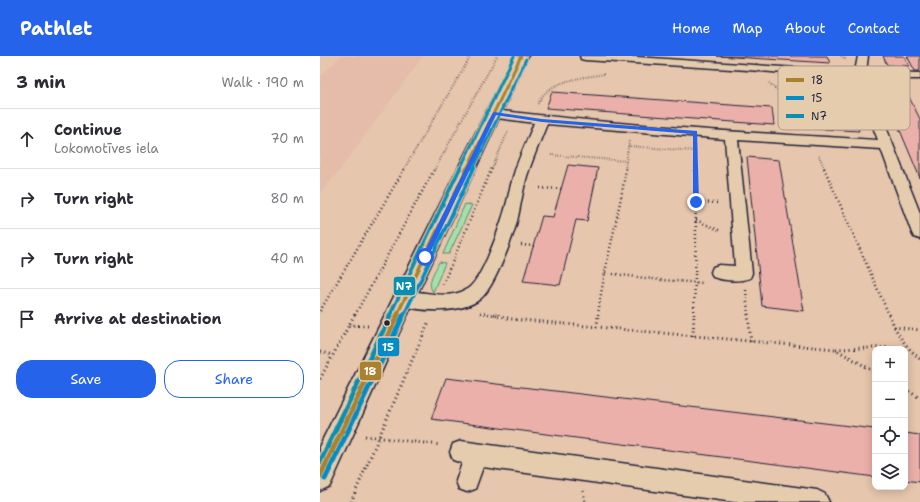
<!DOCTYPE html>
<html lang="en">
<head>
<meta charset="utf-8">
<style>
	body { margin:0; font-family:"Shantell Sans",sans-serif; background:#f2f2f3; color:#2b2b33 }
	.controls { position:absolute; right:12px; bottom:12px; display:grid; overflow:hidden; border-radius:8px; box-shadow:0 2px 10px #0003 }
	.controls button { width:36px; height:36px; display:grid; place-items:center; padding:0; border:0; border-bottom:1px solid #e1e1e2; background:#fff; color:#2b2b33; font:20px sans-serif }
	.stop { position:absolute; width:12px; height:12px; margin:-9px; border:3px solid #2563eb; border-radius:50%; background:#fff }
	.stop.end { background:#2563eb; border-color:#fff; box-shadow:0 1px 4px #0008 }
	.list { margin:0; padding:0; list-style:none }
	h2 { display:flex; justify-content:space-between; align-items:center; height:52px; margin:0; padding:0 16px; font-size:17px }
	h2 small { font-size:13px; font-weight:400; color:#7c7c81 }
	.list li { display:grid; grid-template-columns:26px 1fr auto; gap:12px; align-items:center; box-sizing:border-box; height:60px; padding:0 16px; border-top:1px solid #e1e1e2 }
	.list b { display:block; font-size:15px; white-space:nowrap }
	.list p { margin:0; font-size:13px; white-space:nowrap; color:#7c7c81 }
	.list em { font-size:13px; font-style:normal; color:#7c7c81 }
	.actions { display:flex; gap:8px; padding:12px 16px }
	.actions a { flex:1; padding:9px 0; border:1px solid #2563eb; border-radius:16px; text-align:center; font-size:14px; color:#2563eb }
	.actions .main { background:#2563eb; color:#fff }
	.icon { flex:none; width:22px; height:22px; fill:none; stroke:currentColor; stroke-width:2; stroke-linecap:round; stroke-linejoin:round }
	.map { position:relative; flex:none; width:600px; height:446px; overflow:hidden }
	header { display:flex; align-items:center; gap:24px; box-sizing:border-box; height:56px; padding:0 20px; background:#2563eb; color:#fff }
	header strong { font-size:19px }
	nav { display:flex; gap:22px; margin-inline-start:auto; font-size:14px }
	main { display:flex }
	aside { flex:1; background:#fff }
	.map>svg:first-child { display:block }
	.built { fill:#e4bca9 }
	.green { fill:#a2e1a9; stroke:#628272 }
	.building { fill:#ebb0a9; stroke:#22223b }
	.lines { fill:none; stroke-linecap:round; stroke-linejoin:round }
	.service-casing { stroke:#22223b; stroke-width:3 }
	.minor-casing { stroke:#22223b; stroke-width:3 }
	.tertiary-casing { stroke:#22223b; stroke-width:3 }
	.path-far2 { stroke:#22223b; stroke-width:2; stroke-dasharray:0.5 2; stroke-linecap:butt }
	.path-far1 { stroke:#22223b; stroke-width:2.5; stroke-dasharray:1 3; stroke-linecap:butt }
	.path { stroke:#22223b; stroke-width:3; stroke-dasharray:1 3.5; stroke-linecap:butt }
	.service { fill:#e5ccad; fill-rule:evenodd }
	.minor { fill:#e5ccad; fill-rule:evenodd }
	.tertiary { fill:#e5ccad; fill-rule:evenodd }
	.bus-1-far2-casing { stroke:#e5ccad; stroke-width:5 }
	.bus-1-far1-casing { stroke:#e5ccad; stroke-width:6 }
	.bus-1-casing { stroke:#e5ccad; stroke-width:8 }
	.bus-2-far2-casing { stroke:#e5ccad; stroke-width:5 }
	.bus-2-far1-casing { stroke:#e5ccad; stroke-width:6 }
	.bus-2-casing { stroke:#e5ccad; stroke-width:8 }
	.bus-3-far2-casing { stroke:#e5ccad; stroke-width:5 }
	.bus-3-far1-casing { stroke:#e5ccad; stroke-width:6 }
	.bus-3-casing { stroke:#e5ccad; stroke-width:8 }
	.bus-1-far2 { stroke:#aa812e; stroke-width:3 }
	.bus-1-far1 { stroke:#aa812e; stroke-width:3.5 }
	.bus-1 { stroke:#aa812e; stroke-width:5 }
	.bus-2-far2 { stroke:#058bc7; stroke-width:3 }
	.bus-2-far1 { stroke:#058bc7; stroke-width:3.5 }
	.bus-2 { stroke:#058bc7; stroke-width:5 }
	.bus-3-far2 { stroke:#078eb1; stroke-width:3 }
	.bus-3-far1 { stroke:#078eb1; stroke-width:3.5 }
	.bus-3 { stroke:#078eb1; stroke-width:5 }
	.route { fill:#2563eb }
	.bus-dot { fill:#22223b; stroke:#e5ccad; stroke-width:1.5 }
	.key { fill:#e5ccad; stroke:#aa998b; stroke-width:1 }
	.key-label { font-size:11px; fill:#22223b }
	.line-badge { stroke:#e5ccad; stroke-width:1.5 }
	.badge-label { font-size:11px; text-anchor:middle; font-weight:bold; fill:#fff }
</style>
</head>
<body>
<header>
<strong>Pathlet</strong>
<nav><a>Home</a><a>Map</a><a>About</a><a>Contact</a></nav>
</header>
<main>
<aside>
<h2>3 min<small>Walk · 190 m</small></h2>
<ul class="list">
<li><svg class="icon" aria-label="ahead" viewBox="0 0 24 24"><path d="M12 20V5M6 11l6-6 6 6"/></svg><div><b>Continue</b><p>Lokomotīves iela</p></div><em>70 m</em></li>
<li><svg class="icon" aria-label="right" viewBox="0 0 24 24"><path d="M7 20v-9h11M14 6l5 5-5 5"/></svg><div><b>Turn right</b></div><em>80 m</em></li>
<li><svg class="icon" aria-label="right" viewBox="0 0 24 24"><path d="M7 20v-9h11M14 6l5 5-5 5"/></svg><div><b>Turn right</b></div><em>40 m</em></li>
<li><svg class="icon" aria-label="arrive" viewBox="0 0 24 24"><path d="M6 21V4h12l-3 4 3 4H6"/></svg><div><b>Arrive at destination</b></div></li>
</ul>
<div class="actions"><a class="main">Save</a><a>Share</a></div>
</aside>
<div class="map">
<svg width="600" height="446" viewBox="0 0 600 446">
	<rect width="100%" height="100%" fill="#e6c6ac"/>
	<filter id="ink" filterUnits="userSpaceOnUse"><feTurbulence type="fractalNoise" baseFrequency=".025" numOctaves="2"/><feDisplacementMap in="SourceGraphic" scale="8" xChannelSelector="R" yChannelSelector="G"/><feConvolveMatrix kernelMatrix="1 2 1 2 8 2 1 2 1" color-interpolation-filters="sRGB"/></filter>
	<g filter="url(#ink)">
		<!-- built -->
		<path class="built" d="M21,0H103L19,115L0,137V21Z"/>
		<!-- green -->
		<path class="green" d="M145,148L152,149L129,198H123Z
			M119,206L125,207L113,236C106,226 115,216 119,206Z"/>
		<!-- building -->
		<path class="building" d="M397,0H507L510,7Z
			M563,0H584L589,10L567,9Z
			M587,0H600V15H595Z
			M561,29L584,31L600,63V122Z
			M232,36L452,52L454,69L226,52Z
			M482,62L536,66L539,75L485,72Z
			M427,101L459,104L484,255L442,250Z
			M248,109L278,112L267,165L256,164L240,229L203,225L222,160L233,161Z
			M126,322L555,373V421L111,363Z
			M585,377L600,379V426L585,424Z"/>
		<g class="lines">
			<defs>
				<path id="service" d="M520,59L557,62L560,64L557,66L518,62L517,61Z"/>
				<path id="minor" d="M260,0H302L535,16L538,0H548L546,16L600,17V23H547L600,157V183L594,181L592,177L561,93L418,84L432,217L430,222C419,226 404,225 393,221L391,216L393,211L399,209L415,210L405,83L227,68C220,85 213,102 207,120C203,133 201,147 198,161C194,179 174,233 160,243C142,258 99,256 78,248L75,243L78,238C98,230 124,247 147,233C161,225 177,179 182,163C187,149 189,135 193,121C198,103 207,85 214,67L170,61L168,58L170,55L174,54C301,70 430,77 558,84L535,23L428,14L265,4L261,3Z
					M141,385L497,434L505,438L509,446H414L163,411L155,433L147,436L139,433L136,425L142,407L133,404L130,396L133,388Z"/>
				<path id="tertiary" d="M194,0H208L78,279L10,430L0,435V389Z"/>
			</defs>
			<!-- service casing -->
			<use href="#service" class="service-casing"/>
			<!-- minor casing -->
			<use href="#minor" class="minor-casing"/>
			<!-- tertiary casing -->
			<use href="#tertiary" class="tertiary-casing"/>
			<!-- path-far2 -->
			<path class="path-far2" d="M521,0L527,4
				M449,27L469,44L479,69
				M462,28L469,44L499,62
				M218,48C227,24 262,22 284,18
				M476,60L507,62
				M468,67L495,31
				M308,90L375,95
				M375,91V113
				M231,99L306,105
				M499,100L505,113
				M84,113L151,0
				M115,113L177,0
				M172,113L188,75
				M305,113L309,85"/>
			<!-- path-far1 -->
			<path class="path-far1" d="M504,112L569,259
				M220,132L241,133
				M376,146L399,147
				M376,164L401,175
				M201,189L214,190
				M285,217L341,224L384,227
				M123,228L172,112
				M426,234L428,259
				M0,255L85,112
				M160,257L177,259
				M35,259L115,112
				M278,259C284,209 299,161 306,112
				M374,259L376,180L375,112"/>
			<!-- path -->
			<path class="path" d="M174,258L191,263L515,293L555,316
				M428,258L431,286
				M569,258C577,278 583,288 600,303
				M29,269L48,270
				M277,271L278,258
				M574,271L600,274
				M373,280L374,258
				M516,293L587,291
				M0,296L13,299
				M0,323L35,258
				M585,333L600,342
				M45,380L121,389
				M263,435L265,446
				M31,446L109,265"/>
			<!-- service -->
			<use href="#service" class="service"/>
			<!-- minor -->
			<use href="#minor" class="minor"/>
			<!-- tertiary -->
			<use href="#tertiary" class="tertiary"/>
			<defs>
				<path id="bus-1-far2" d="M147,113L201,0"/>
				<path id="bus-1-far1" d="M77,259L147,112"/>
				<path id="bus-1" d="M0,420L78,258"/>
				<path id="bus-2-far2" d="M153,113L206,3"/>
				<path id="bus-2-far1" d="M84,259L154,112"/>
				<path id="bus-2" d="M5,423L84,258"/>
				<path id="bus-3-far2" d="M140,113L194,0"/>
				<path id="bus-3-far1" d="M70,259L140,112"/>
				<path id="bus-3" d="M0,406L71,258"/>
			</defs>
			<!-- bus-1-far2 casing -->
			<use href="#bus-1-far2" class="bus-1-far2-casing"/>
			<!-- bus-1-far1 casing -->
			<use href="#bus-1-far1" class="bus-1-far1-casing"/>
			<!-- bus-1 casing -->
			<use href="#bus-1" class="bus-1-casing"/>
			<!-- bus-2-far2 casing -->
			<use href="#bus-2-far2" class="bus-2-far2-casing"/>
			<!-- bus-2-far1 casing -->
			<use href="#bus-2-far1" class="bus-2-far1-casing"/>
			<!-- bus-2 casing -->
			<use href="#bus-2" class="bus-2-casing"/>
			<!-- bus-3-far2 casing -->
			<use href="#bus-3-far2" class="bus-3-far2-casing"/>
			<!-- bus-3-far1 casing -->
			<use href="#bus-3-far1" class="bus-3-far1-casing"/>
			<!-- bus-3 casing -->
			<use href="#bus-3" class="bus-3-casing"/>
			<!-- bus-1-far2 -->
			<use href="#bus-1-far2" class="bus-1-far2"/>
			<!-- bus-1-far1 -->
			<use href="#bus-1-far1" class="bus-1-far1"/>
			<!-- bus-1 -->
			<use href="#bus-1" class="bus-1"/>
			<!-- bus-2-far2 -->
			<use href="#bus-2-far2" class="bus-2-far2"/>
			<!-- bus-2-far1 -->
			<use href="#bus-2-far1" class="bus-2-far1"/>
			<!-- bus-2 -->
			<use href="#bus-2" class="bus-2"/>
			<!-- bus-3-far2 -->
			<use href="#bus-3-far2" class="bus-3-far2"/>
			<!-- bus-3-far1 -->
			<use href="#bus-3-far1" class="bus-3-far1"/>
			<!-- bus-3 -->
			<use href="#bus-3" class="bus-3"/>
		</g>
	</g>
	<!-- route -->
	<path class="route" d="M174,56L222,63L377,75L379,146L376,148L373,146V78L222,66L176,59L107,203H102V201L172,58Z"/>
	<!-- markers -->
	<circle class="bus-dot" cx="67" cy="267" r="3.5"/>
	<!-- legend -->
	<rect x="458" y="10" width="132" height="64" rx="6" class="key"/>
	<rect x="466" y="22" width="18" height="4" fill="#aa812e"/>
	<rect x="466" y="40" width="18" height="4" fill="#058bc7"/>
	<rect x="466" y="58" width="18" height="4" fill="#078eb1"/>
	<g class="key-label">
		<text x="491" y="28">18</text>
		<text x="491" y="46">15</text>
		<text x="491" y="64">N7</text>
	</g>
	<g class="line-badge">
		<rect x="73" y="220" width="23" height="20" rx="4" fill="#078eb1"/>
		<rect x="57" y="281" width="23" height="20" rx="4" fill="#058bc7"/>
		<rect x="39" y="305" width="23" height="20" rx="4" fill="#aa812e"/>
	</g>
	<g class="badge-label">
		<text x="84" y="234">N7</text>
		<text x="68" y="295">15</text>
		<text x="50" y="319">18</text>
	</g>
</svg>
<div class="controls">
<button>+</button>
<button>−</button>
<button><svg class="icon" aria-label="locate" viewBox="0 0 24 24"><circle cx="12" cy="12" r="6"/><path d="M12 2v4M12 18v4M2 12h4M18 12h4"/></svg></button>
<button><svg class="icon" aria-label="layers" viewBox="0 0 24 24"><path d="M12 4l9 5-9 5-9-5zM3 14l9 5 9-5"/></svg></button>
</div>
<div class="stop" style="left:105px;top:201px"></div>
<div class="stop end" style="left:376px;top:146px"></div>
</div>
</main>
</body>
</html>
